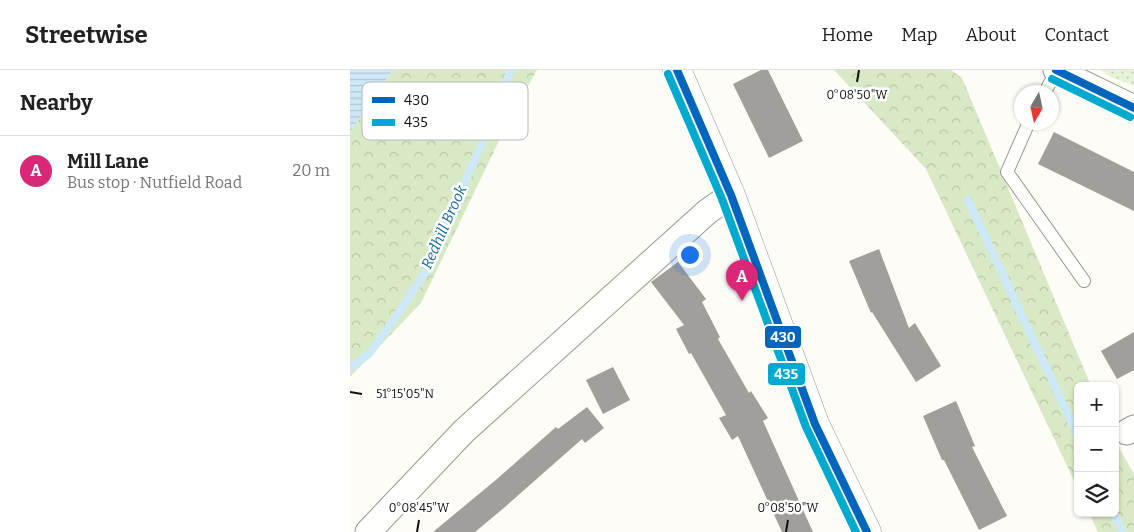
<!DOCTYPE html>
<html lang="en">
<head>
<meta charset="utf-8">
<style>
	body { margin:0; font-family:Bitter,serif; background:#f6f6f6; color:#222 }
	.controls { position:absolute; right:15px; bottom:15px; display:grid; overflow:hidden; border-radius:8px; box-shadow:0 1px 4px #0004 }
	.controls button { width:45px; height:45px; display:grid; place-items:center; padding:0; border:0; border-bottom:1px solid #e0e0e0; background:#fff; color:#222; font:25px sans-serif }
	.compass { position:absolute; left:664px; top:15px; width:45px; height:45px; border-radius:50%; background:#fff; box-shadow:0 1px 4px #0004; rotate:189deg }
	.you { position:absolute; left:339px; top:184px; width:18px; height:18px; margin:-12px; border:4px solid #fff; border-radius:50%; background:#1a73e8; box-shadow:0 0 0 8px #1a73e833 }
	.badge { display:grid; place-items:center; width:32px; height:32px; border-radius:50%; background:#db2777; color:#fff; font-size:16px; font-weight:700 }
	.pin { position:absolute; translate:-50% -41px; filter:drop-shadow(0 1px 2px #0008) }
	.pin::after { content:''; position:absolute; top:26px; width:18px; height:15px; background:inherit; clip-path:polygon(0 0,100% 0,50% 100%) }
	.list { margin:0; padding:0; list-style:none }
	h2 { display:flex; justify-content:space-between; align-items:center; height:65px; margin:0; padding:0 20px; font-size:21px }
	h2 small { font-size:16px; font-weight:400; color:#767676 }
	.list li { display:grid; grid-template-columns:32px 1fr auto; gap:15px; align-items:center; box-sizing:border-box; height:70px; padding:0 20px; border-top:1px solid #e0e0e0 }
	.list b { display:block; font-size:19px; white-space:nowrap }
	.list p { margin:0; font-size:16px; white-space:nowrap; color:#767676 }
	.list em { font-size:16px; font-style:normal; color:#767676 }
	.icon { flex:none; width:28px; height:28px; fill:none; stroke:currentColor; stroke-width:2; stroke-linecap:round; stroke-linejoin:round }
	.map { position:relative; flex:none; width:784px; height:462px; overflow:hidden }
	header { display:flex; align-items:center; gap:30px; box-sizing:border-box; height:70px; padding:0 25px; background:#fff; border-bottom:1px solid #e0e0e0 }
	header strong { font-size:24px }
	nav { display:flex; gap:28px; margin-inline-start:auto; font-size:18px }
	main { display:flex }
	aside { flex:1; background:#fff }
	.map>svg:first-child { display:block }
	.forest { fill:url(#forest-crowns) }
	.park { fill:url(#park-dots) }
	.water { fill:url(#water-rules) }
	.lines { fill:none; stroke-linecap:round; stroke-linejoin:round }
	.stream { stroke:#cde8f7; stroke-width:8 }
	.building { fill:#a19f9c }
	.service-casing { stroke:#979795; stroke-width:14 }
	.minor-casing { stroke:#979795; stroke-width:27 }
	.tertiary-casing { stroke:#979795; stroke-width:29 }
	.service { stroke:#fffffe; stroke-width:12 }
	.minor { stroke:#fffffe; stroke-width:25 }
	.tertiary { stroke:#fffffe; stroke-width:28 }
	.bus-1-casing { stroke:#fff; stroke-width:11 }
	.bus-2-casing { stroke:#fff; stroke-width:11 }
	.bus-1 { stroke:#0065bd; stroke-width:8 }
	.bus-2 { stroke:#00a9ce; stroke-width:8 }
	.ticks { fill:none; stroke:#111; stroke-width:2 }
	.labels { text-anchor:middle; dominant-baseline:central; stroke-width:5; stroke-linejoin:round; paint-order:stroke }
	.water-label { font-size:15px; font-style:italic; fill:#1768a6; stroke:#fff }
	.key { fill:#fff; stroke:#b8b8b8; stroke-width:1 }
	.key-label { font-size:14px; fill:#111 }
	.ticks-label { font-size:12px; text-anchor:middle; fill:#111; stroke:#fff; stroke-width:5; stroke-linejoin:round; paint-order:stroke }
	.line-badge { stroke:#fff; stroke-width:2 }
	.badge-label { font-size:14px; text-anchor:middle; font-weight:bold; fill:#fff }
</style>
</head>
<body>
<header>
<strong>Streetwise</strong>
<nav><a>Home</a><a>Map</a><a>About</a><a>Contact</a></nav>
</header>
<main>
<aside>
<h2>Nearby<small></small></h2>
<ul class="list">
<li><span class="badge">A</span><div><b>Mill Lane</b><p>Bus stop · Nutfield Road</p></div><em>20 m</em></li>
</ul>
</aside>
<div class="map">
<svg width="784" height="462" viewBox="0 0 784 462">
	<defs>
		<pattern id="forest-crowns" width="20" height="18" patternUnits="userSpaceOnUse" patternTransform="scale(1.25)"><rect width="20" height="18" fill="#d8eac5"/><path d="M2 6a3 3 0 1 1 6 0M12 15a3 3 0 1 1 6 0" fill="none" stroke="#b8c8a8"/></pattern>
		<pattern id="park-dots" width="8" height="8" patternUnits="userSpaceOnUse" patternTransform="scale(1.25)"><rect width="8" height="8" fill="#e7f3d7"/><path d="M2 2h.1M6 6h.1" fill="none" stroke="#c5cfb8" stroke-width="1.8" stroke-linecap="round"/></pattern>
		<pattern id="water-rules" width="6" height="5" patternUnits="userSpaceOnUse" patternTransform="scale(1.25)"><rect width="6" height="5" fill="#cde8f7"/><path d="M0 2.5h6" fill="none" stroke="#afc6d3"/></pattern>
	</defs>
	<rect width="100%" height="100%" fill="#fdfcf7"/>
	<!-- forest -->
	<path class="forest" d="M43,0H187L161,46L71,233L0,307V62Z
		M484,0H601L612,8L741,316H728V419L576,99Z
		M765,371L784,404V462H748L739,443H765Z"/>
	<!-- park -->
	<path class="park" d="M751,0H784V16L759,6Z"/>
	<!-- water -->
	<path class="water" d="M0,0H43L0,62Z"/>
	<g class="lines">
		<!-- stream -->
		<path class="stream" d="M618,130L728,366
			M0,298L19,284L50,241L82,191L106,132L136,64L161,0
			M763,443L772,462"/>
	</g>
	<!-- building -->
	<path class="building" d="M411,0H418L453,71L419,88L383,14Z
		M704,62L784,102V141L688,94Z
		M529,179L559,258L565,253L591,296L566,312L522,242L521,243L499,191Z
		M328,192L356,229L352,232L370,267L368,269L399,323L401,321L418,348L413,351L463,462H432L388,366L382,370L369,348L376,345L341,283L339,284L326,259L334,255L301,212Z
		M784,262V300L767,309L751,281Z
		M263,297L280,330L253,344L236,310Z
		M606,331L625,376L622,377L657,446L629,460L594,390H592L573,346Z
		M237,337L254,358L235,373L232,369L155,437L125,462H83L147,409L206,357L208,359Z"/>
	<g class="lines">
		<defs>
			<path id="service" d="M695,22L707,0
				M679,52L657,102L734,211"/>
			<path id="minor" d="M706,0L784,38
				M777,362L784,358
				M18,462L114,361L357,142L381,125"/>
			<path id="tertiary" d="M327,0L381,125L465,354L517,462"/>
		</defs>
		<!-- service casing -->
		<use href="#service" class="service-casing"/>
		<!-- minor casing -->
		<use href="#minor" class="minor-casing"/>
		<!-- tertiary casing -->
		<use href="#tertiary" class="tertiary-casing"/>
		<!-- service -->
		<use href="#service" class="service"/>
		<!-- minor -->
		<use href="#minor" class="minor"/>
		<!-- tertiary -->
		<use href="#tertiary" class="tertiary"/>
		<defs>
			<path id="bus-1" d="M327,0L381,125L465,354L517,462
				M706,0L784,38"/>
			<path id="bus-2" d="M318,4L372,129L456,357L506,462
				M702,9L780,47"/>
		</defs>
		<!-- bus-1 casing -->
		<use href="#bus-1" class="bus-1-casing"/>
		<!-- bus-2 casing -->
		<use href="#bus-2" class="bus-2-casing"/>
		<!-- bus-1 -->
		<use href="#bus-1" class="bus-1"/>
		<!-- bus-2 -->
		<use href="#bus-2" class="bus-2"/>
	</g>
	<!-- ticks -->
	<path class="ticks" d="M507,12L509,0M0,322L12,324M67,462L69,450M436,462L438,450"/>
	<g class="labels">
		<!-- water labels -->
		<g class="water-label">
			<text transform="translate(94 157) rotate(-66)">Redhill Brook</text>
		</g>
	</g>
	<!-- legend -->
	<rect x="12" y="12" width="166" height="58" rx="8" class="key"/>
	<rect x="22" y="27" width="23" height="6" fill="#0065bd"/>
	<rect x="22" y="49" width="23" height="7" fill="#00a9ce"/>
	<g class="key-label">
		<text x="54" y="35">430</text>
		<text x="54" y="57">435</text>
	</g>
	<g class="ticks-label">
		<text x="507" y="29">0°08'50"W</text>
		<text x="55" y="328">51°15'05"N</text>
		<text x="69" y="442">0°08'45"W</text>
		<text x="438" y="442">0°08'50"W</text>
	</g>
	<g class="line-badge">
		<rect x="414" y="255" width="38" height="24" rx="5" fill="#0065bd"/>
		<rect x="417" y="292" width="39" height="24" rx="5" fill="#00a9ce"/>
	</g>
	<g class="badge-label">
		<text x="433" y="272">430</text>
		<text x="436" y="309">435</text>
	</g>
</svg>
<div class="controls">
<button>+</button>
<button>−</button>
<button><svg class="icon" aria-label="layers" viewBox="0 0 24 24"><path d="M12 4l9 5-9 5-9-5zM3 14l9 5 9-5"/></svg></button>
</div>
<svg class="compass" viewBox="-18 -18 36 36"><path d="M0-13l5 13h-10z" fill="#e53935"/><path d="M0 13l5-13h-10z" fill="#767676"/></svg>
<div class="you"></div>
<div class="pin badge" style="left:392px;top:231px">A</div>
</div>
</main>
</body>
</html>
